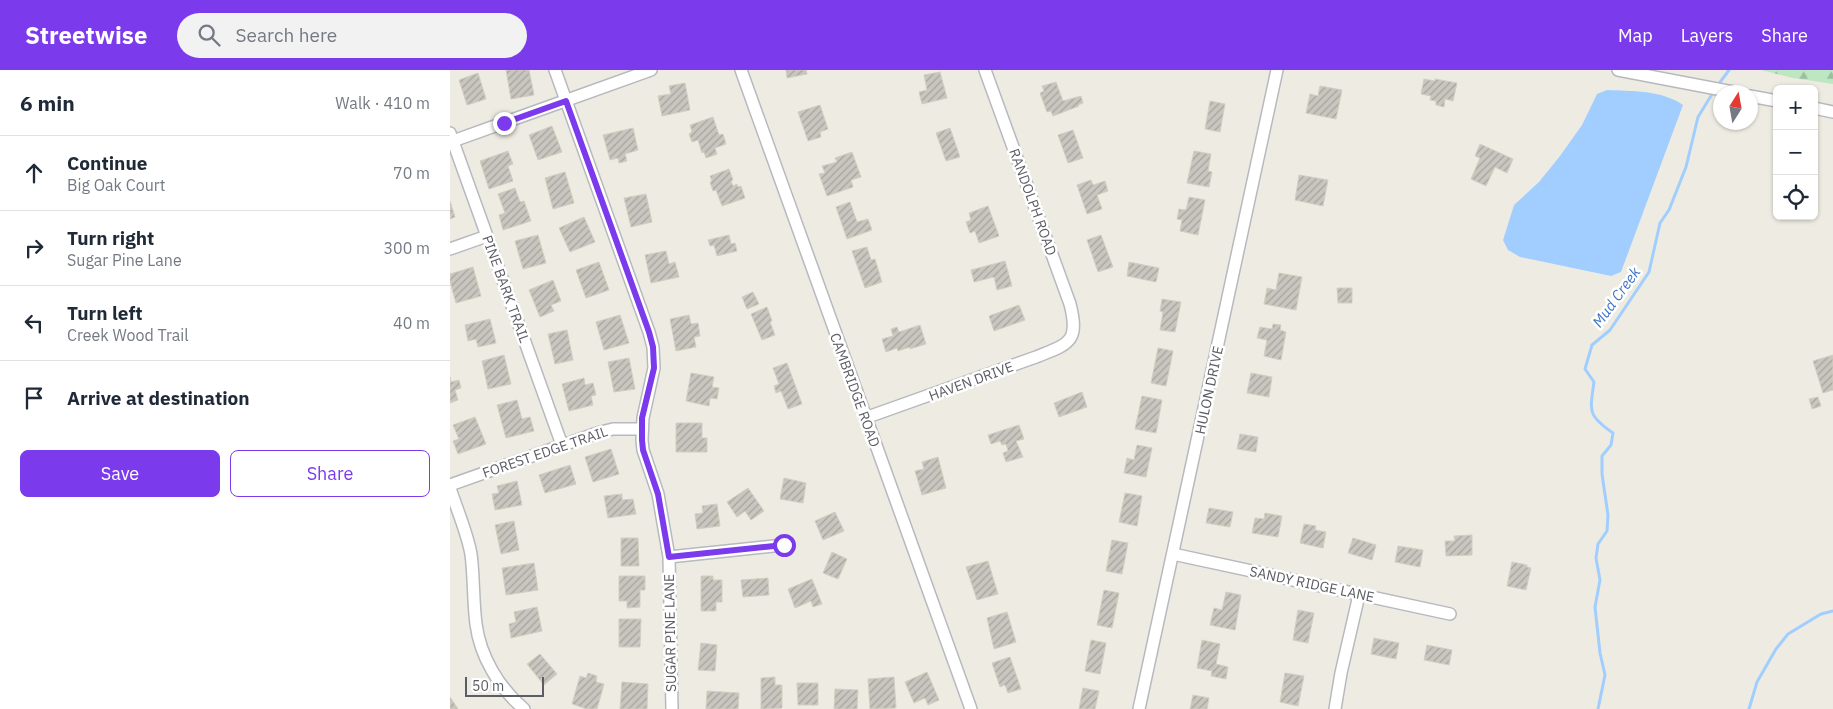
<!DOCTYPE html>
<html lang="en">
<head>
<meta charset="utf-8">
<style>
	body { margin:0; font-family:"IBM Plex Sans",sans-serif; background:#f2f2f3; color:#1f2937 }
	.controls { position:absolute; right:15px; top:15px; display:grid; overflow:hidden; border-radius:8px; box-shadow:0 1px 4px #0004 }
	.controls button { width:45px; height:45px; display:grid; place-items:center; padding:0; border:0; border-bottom:1px solid #e0e1e3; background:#fff; color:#1f2937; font:25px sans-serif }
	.compass { position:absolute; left:1263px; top:15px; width:45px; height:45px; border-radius:50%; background:#fff; box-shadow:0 1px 4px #0004; rotate:11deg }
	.scale { position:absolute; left:15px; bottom:12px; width:79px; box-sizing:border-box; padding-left:5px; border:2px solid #5a5d63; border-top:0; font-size:14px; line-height:18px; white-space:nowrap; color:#5a5d63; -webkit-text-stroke:4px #fff; paint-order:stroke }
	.stop { position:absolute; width:15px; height:15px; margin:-11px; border:4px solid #7c3aed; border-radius:50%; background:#fff }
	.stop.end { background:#7c3aed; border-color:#fff; box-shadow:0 1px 5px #0008 }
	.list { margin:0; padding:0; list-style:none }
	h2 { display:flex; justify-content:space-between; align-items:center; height:65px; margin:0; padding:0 20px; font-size:21px }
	h2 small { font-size:16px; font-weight:400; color:#747a83 }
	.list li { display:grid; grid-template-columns:32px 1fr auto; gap:15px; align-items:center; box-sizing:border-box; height:75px; padding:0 20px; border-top:1px solid #e0e1e3 }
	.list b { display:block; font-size:19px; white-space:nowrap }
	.list p { margin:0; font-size:16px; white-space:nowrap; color:#747a83 }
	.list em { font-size:16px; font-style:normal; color:#747a83 }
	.actions { display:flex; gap:10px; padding:15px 20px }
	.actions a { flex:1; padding:11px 0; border:1px solid #7c3aed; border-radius:8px; text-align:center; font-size:18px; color:#7c3aed }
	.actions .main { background:#7c3aed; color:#fff }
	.icon { flex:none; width:28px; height:28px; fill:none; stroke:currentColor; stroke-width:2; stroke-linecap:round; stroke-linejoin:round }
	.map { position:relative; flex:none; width:1383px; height:639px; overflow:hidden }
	header { display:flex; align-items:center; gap:30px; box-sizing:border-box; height:70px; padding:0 25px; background:#7c3aed; color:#fff }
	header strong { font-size:24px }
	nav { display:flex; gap:28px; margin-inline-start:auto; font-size:18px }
	.search { width:350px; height:45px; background:#f2f2f3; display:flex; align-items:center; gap:12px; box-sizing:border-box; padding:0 18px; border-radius:28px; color:#747a83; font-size:19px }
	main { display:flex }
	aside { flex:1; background:#fff }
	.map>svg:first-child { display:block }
	.forest { fill:url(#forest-firs) }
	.water { fill:#a1ceff }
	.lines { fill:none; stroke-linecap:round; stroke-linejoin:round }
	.stream { stroke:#a1ceff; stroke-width:3 }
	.building { fill:url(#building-hatch); stroke:#d3cec0 }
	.minor-casing { stroke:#b7b9bf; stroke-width:14 }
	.minor { stroke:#fff; stroke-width:11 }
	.route { stroke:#7c3aed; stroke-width:6 }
	.labels { text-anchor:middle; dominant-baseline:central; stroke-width:5; stroke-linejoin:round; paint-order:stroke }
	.street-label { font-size:14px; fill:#5a5d63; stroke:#fff }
	.water-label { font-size:15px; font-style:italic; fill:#3e75c8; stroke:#fff }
</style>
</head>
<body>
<header>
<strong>Streetwise</strong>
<div class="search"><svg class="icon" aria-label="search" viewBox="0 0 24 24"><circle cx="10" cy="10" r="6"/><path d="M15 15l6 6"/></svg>Search here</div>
<nav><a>Map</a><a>Layers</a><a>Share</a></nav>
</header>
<main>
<aside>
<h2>6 min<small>Walk · 410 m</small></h2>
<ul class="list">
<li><svg class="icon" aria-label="ahead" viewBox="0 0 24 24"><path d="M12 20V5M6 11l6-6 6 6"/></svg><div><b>Continue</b><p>Big Oak Court</p></div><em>70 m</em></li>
<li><svg class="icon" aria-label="right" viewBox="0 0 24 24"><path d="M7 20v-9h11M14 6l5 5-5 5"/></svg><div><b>Turn right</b><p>Sugar Pine Lane</p></div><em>300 m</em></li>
<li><svg class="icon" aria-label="left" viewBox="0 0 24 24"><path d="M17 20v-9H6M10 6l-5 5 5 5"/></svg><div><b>Turn left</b><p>Creek Wood Trail</p></div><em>40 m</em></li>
<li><svg class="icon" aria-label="arrive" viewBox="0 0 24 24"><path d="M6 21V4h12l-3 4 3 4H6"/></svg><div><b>Arrive at destination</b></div></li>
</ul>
<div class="actions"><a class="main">Save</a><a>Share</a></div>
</aside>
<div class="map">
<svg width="1383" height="639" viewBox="0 0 1383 639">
	<defs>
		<pattern id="forest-firs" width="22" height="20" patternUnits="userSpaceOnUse" patternTransform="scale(1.25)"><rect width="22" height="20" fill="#bde7c0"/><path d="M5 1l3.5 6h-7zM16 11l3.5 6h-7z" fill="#9dbea0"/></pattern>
		<pattern id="building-hatch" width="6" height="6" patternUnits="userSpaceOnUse" patternTransform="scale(1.25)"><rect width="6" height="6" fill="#c9c6bf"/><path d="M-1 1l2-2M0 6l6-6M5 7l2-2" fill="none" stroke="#a6a49f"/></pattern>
	</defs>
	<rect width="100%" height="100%" fill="#eeece2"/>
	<!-- forest -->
	<path class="forest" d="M1311,0H1383V14L1343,8Z"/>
	<!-- water -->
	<path class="water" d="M1157,20C1181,21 1212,20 1233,35L1171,202L1161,206L1070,187L1058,180L1053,170L1064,135L1089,112L1110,86L1132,55L1147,24Z"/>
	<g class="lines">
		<!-- stream -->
		<path class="stream" d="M1268,15L1279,0
			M1148,639L1155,605L1150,583L1145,537L1150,510L1146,488L1148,474L1157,461L1158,445L1152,404V386L1161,375L1163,363C1137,345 1140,341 1144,312L1135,299L1142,275L1160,260L1199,202L1210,153L1219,140L1236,97L1248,47L1264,21
			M1299,639L1307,612L1326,579L1338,564L1371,544L1383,541"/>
	</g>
	<!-- building -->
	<path class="building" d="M56,0H79L84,25L61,29Z
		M336,0H356L357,4L337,8Z
		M490,2L497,28L472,34L469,22L477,20L474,5Z
		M28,3L36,29L17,35L9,10Z
		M974,9L985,11V9L1007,13L1003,31L995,29L994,37L986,35V31L980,30L981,26L971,24Z
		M606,12L613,31L631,26L633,33L628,35L629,36L603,46L601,41L597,42L590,23L594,21L592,16Z
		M235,13L240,40L212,46L208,26L221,24L219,16Z
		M870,16L892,20L886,49L856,43L860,24L868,26Z
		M760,31L775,34L770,62L755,59Z
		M370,35L378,59L370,62L371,67L358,71L348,42Z
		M263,47L269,65L273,64L276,74L265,78L267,84L256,88L254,82L252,83L248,70L242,72L239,64L242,62L240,55Z
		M102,56L112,82L88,90L79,65Z
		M183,58L188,80L175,84L177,91L169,93L168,88L160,90L153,65Z
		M500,58L510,87L496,91L486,63Z
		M623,60L633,88L618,93L608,65Z
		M1030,74L1063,89L1057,103L1045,97L1036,116L1021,109L1030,88L1025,86Z
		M58,81L63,94L58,96L63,111L39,119L30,91Z
		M744,81L761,84L758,101L762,102L759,117L737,113Z
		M402,82L411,107L401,110L403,117L377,126L369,104L375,103L372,96L387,92L385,88Z
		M279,99L283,110L281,111L283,116L287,114L288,117L291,116L295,128L272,136L266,120L263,121L260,112L262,111L260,106Z
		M115,102L124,133L103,139L95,108Z
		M849,105L878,110L873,136L845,130Z
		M641,110L643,115L655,111L658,121L647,125L652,139L637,144L627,115Z
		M65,118L70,132L74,131L81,151L53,160L49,145L55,143L48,124Z
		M196,124L202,152L181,157L174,128Z
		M739,127L755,130L748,165L730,161L732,150L727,149L729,139L736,140Z
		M0,131L5,147L0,149Z
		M400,132L407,152L418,149L422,160L397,169L386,137Z
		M538,136L549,166L529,173L525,161L520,163L516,152L521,150L519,143Z
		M134,147L145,172L120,182L109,158Z
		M88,165L96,193L73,199L65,171Z
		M279,165L281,174L285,173L287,181L267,186L264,175L260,176L258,170Z
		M651,165L663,197L648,202L637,170Z
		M417,177L421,190L425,189L432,212L415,218L402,181Z
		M216,181L219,194L225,192L229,207L201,213L195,185Z
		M555,191L562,216L547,220L544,207L524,212L521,200Z
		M149,192L159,220L136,228L126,200Z
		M679,192L709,198L706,212L677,206Z
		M23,197L31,226L6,233L0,212V204Z
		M829,203L852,207L846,240L814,234L817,218L826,220Z
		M103,210L111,231L101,235L104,241L90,247L79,220Z
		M887,218H902V233H888Z
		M303,222L309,234L297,239L292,227Z
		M712,229L731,232L725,262L710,260L713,242L710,241Z
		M569,235L575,250L544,261L539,246Z
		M317,237L322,251L320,252L325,265L312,270L301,244Z
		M170,245L179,273L154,280L146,252Z
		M239,245L241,254L248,253L250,266L244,267L246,277L226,281L220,249Z
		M40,249L46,273L28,277L26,269L18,271L15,255Z
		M823,254L831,255L830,260L836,262L831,290L814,286L817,270L807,268L810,257L822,259Z
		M470,255L476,274L460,279V277L448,281L447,278L436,282L432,269L443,266L441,259L447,257L449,262Z
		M117,260L123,290L105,294L98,264Z
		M708,278L723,281L716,316L701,313Z
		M54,285L61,314L38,319L32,291Z
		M1383,285V320L1373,323L1363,291Z
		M179,288L185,319L164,322L158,292Z
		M337,293L352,334L338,339L331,321L326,323L324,316L329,314L323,298Z
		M241,303L264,307L262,317L269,318L267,329L260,328L259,336L236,331Z
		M801,303L822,307L819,327L797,323Z
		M0,307L1,312L9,310L11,318L5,320L8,330L0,333Z
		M134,308L135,315L143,313L146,325L141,326L143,335L119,341L112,314Z
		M632,322L637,337L609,347L604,333Z
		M692,326L712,330L706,363L685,359Z
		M1368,327L1371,336L1362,339L1359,329Z
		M67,330L72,349L80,347L84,361L56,368L47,335Z
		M25,347L36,374L8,384L3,371L9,369L3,355Z
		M226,353H252V368H257V382H226Z
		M569,355L574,369L566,371L573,387L556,392L553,383L558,381L556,374L552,375L550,371L541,374L538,365Z
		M790,364L808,367L806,382L787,379Z
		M687,375L702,378L696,407L674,403L677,388L684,390Z
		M161,379L169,404L143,412L135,387Z
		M488,387L496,418L472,425L465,401L474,399L472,392Z
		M120,395L126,414L95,423L89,405Z
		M334,408L356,413L353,433L330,429Z
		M67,411L72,435L45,440L42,424L49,423L47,416Z
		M298,418L314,441L301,450L295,441L287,447L277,432Z
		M675,423L692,426L687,456L669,452Z
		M172,424V430L183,429L186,444L158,448L154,426Z
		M267,434L270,456L247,459L245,444L253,443L252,436Z
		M759,438L783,442L780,457L756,453Z
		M385,442L394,461L373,470L365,451Z
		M815,443L832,446L828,467L802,463L805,448L814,449Z
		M64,451L69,480L51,484L45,455Z
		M854,454L866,456L865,460L876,462L873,478L850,473Z
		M1022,465V485L996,486L995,471H1005L1004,466Z
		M171,468H188L189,496H171Z
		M903,468L926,475L922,490L898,483Z
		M662,470L678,473L672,504L656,501Z
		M948,476L973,480L970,497L945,492Z
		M382,482L397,489L388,509L373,503Z
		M538,491L548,524L527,530L516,497Z
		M1062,492L1077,495V497L1081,498L1076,520L1057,516Z
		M84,493L88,520L56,525L52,498Z
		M169,506H195V520H190V537L177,538V531H169Z
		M251,506H263V510H272V532H266V541H251Z
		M318,508L319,525L293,527L291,510Z
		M362,509L372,534L363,537L361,531L345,538L338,519Z
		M654,520L669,523L662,558L647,555Z
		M776,522L791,525L785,560L760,555L764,538L772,540Z
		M87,537L92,561L61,568L59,554L66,552L64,542Z
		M848,540L864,543L858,573L843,570Z
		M557,542L566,572L544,579L537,548Z
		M169,549H191L190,577H169Z
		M924,568L949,573L946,589L921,584Z
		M641,570L656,573L650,604L635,601Z
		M752,570L770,574L766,594L778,597L776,609L761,606L762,601L747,598Z
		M251,573L267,575L265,601L248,600Z
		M977,575L1002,580L999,595L974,590Z
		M90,584L107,604L94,615L77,594Z
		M560,587L571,619L558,623L555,615L550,617L542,593Z
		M477,602L489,630L478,635L475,628L464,633L455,612Z
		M138,603L147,606L146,612L154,614L147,639H137L122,634L130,606L136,608Z
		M835,603L854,606L848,636L830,632Z
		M325,607V615H332V638L311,639V608Z
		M444,607L446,638L420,639L418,609Z
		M172,612L198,614L197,639H170Z
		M347,613H368V635H348Z
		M633,618L649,621L645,639H629Z
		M385,619L408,620L407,639H384Z
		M257,621L289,623L288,639H256Z
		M743,625L759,628L757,639H740Z
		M0,627L8,639H0Z"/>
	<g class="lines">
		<defs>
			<path id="minor" d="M105,0L199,262L203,277L204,298L193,348L192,370L193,380L208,424L219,487L222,639
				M291,0L521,639
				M1168,0L1283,22
				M1300,26L1327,31
				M1364,38L1383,42
				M0,63L112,375
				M3,71L201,0
				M0,179L37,166
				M415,348L586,287C618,274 630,273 620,234L535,0
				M0,415L147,363L163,359H192
				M0,418C7,440 17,462 21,484C24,507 23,531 26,554C30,586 49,618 74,639
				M723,484L1000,544
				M219,487L333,475
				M689,639L827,0
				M885,639L891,603L909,525"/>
		</defs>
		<!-- minor casing -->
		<use href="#minor" class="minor-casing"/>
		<!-- minor -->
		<use href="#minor" class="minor"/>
	</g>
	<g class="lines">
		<!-- route -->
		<path class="route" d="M54,53L116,31L199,262L203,277L204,298L192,348V370L193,380L208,424L219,487L334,475"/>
	</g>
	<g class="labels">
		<!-- street labels -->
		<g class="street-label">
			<text transform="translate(583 132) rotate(70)">RANDOLPH ROAD</text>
			<text transform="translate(56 219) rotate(70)">PINE BARK TRAIL</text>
			<text transform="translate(521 311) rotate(-20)">HAVEN DRIVE</text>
			<text transform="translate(405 320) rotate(70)">CAMBRIDGE ROAD</text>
			<text transform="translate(759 320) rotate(-78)">HULON DRIVE</text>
			<text transform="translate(95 382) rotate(-19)">FOREST EDGE TRAIL</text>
			<text transform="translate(862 514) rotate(12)">SANDY RIDGE LANE</text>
			<text transform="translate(220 563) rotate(-91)">SUGAR PINE LANE</text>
		</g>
		<!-- water labels -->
		<g class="water-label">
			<text transform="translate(1166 227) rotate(-54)">Mud Creek</text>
		</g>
	</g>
</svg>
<div class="controls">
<button>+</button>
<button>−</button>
<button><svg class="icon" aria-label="locate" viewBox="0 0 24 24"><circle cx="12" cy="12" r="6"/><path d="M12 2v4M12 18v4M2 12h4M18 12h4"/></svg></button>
</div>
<svg class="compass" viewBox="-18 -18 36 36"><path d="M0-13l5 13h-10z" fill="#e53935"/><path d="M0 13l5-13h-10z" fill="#747a83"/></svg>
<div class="scale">50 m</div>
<div class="stop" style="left:334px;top:475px"></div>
<div class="stop end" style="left:54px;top:53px"></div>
</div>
</main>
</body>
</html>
